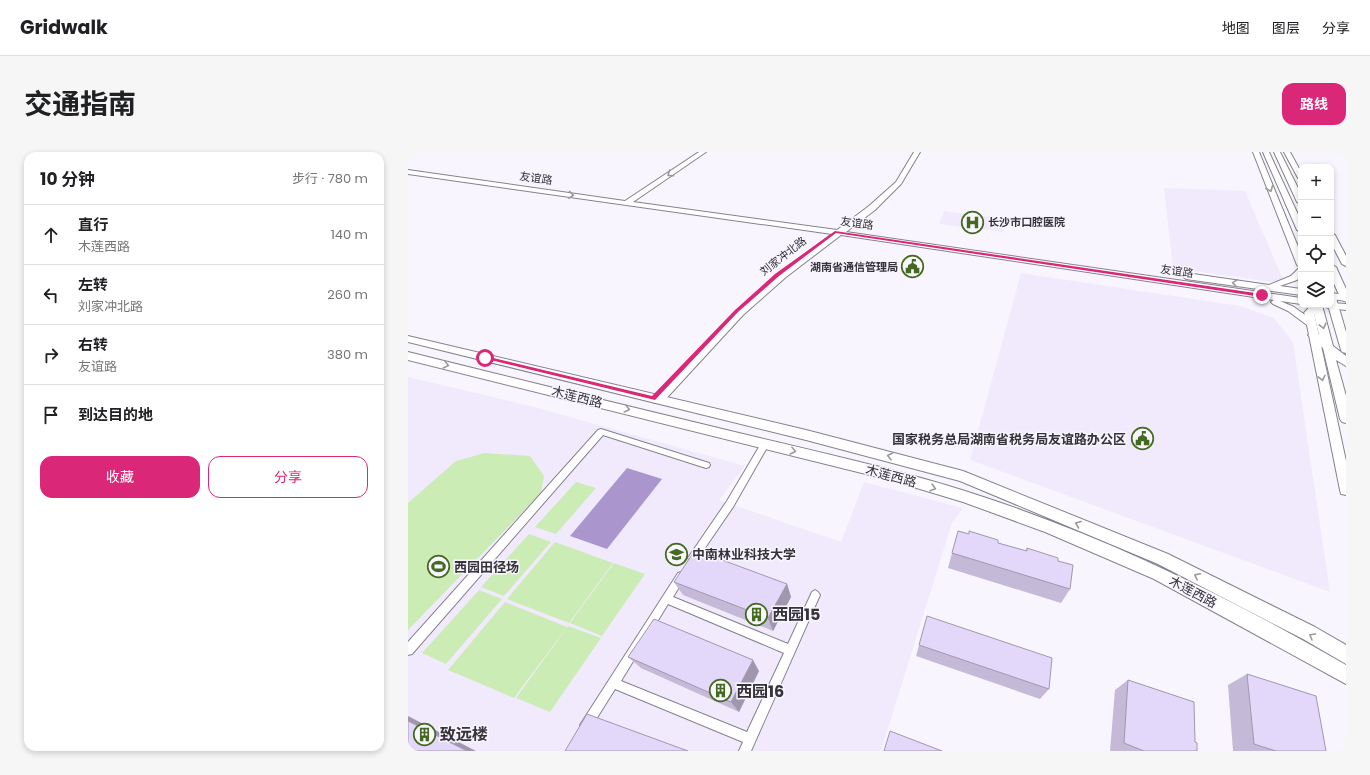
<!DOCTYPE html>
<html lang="zh">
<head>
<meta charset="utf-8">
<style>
	body { margin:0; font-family:Poppins,"Noto Sans SC",sans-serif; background:#f6f6f6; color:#202124 }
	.controls { position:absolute; right:12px; top:12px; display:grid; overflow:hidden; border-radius:8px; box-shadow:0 2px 6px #0003 }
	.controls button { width:36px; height:36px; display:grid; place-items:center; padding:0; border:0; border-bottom:1px solid #e0e0e0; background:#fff; color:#202124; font:20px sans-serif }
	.stop { position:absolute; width:12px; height:12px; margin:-9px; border:3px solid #db2777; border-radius:50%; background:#fff }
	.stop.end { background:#db2777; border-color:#fff; box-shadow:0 1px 4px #0008 }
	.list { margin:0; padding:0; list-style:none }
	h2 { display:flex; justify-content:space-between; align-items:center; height:52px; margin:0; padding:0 16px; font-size:17px }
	h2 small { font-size:13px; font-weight:400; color:#757577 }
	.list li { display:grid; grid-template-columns:26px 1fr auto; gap:12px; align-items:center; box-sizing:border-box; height:60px; padding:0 16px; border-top:1px solid #e0e0e0 }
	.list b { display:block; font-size:15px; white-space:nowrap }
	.list p { margin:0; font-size:13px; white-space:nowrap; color:#757577 }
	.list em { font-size:13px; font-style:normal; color:#757577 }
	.actions { display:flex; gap:8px; padding:12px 16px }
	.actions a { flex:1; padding:9px 0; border:1px solid #db2777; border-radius:12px; text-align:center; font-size:14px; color:#db2777 }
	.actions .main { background:#db2777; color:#fff }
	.icon { flex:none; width:22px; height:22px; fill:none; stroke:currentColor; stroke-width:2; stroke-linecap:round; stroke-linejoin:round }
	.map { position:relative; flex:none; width:938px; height:599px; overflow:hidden; border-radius:12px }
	header { display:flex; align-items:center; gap:24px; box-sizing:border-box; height:56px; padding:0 20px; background:#fff; border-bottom:1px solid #e0e0e0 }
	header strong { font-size:19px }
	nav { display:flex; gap:22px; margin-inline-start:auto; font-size:14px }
	.intro { display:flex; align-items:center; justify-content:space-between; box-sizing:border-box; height:96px; padding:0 24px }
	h1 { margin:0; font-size:28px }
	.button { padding:10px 18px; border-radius:12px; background:#db2777; color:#fff; font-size:14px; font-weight:700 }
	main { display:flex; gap:24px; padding:0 24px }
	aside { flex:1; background:#fff; border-radius:12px; box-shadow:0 2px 6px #0003 }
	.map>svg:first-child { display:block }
	.built { fill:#f1eafd }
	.green { fill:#ccecb5 }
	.water { fill:#aa96cc }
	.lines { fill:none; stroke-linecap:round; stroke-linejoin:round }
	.street-casing { stroke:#86818f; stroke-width:2 }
	.secondary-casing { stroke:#86818f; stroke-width:2 }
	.primary-casing { stroke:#86818f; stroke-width:2 }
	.street { fill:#fff; fill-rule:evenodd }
	.secondary { fill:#fff; fill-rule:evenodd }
	.primary { fill:#fff; fill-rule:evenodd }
	.wall { fill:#c4bad7 }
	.shaded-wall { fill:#a097af }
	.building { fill:#e4d8fa; stroke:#a097af }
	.oneway { stroke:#9a999c }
	.route { fill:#db2777 }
	.labels { text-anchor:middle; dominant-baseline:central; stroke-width:3; stroke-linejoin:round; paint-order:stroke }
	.far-street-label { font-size:11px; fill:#353339; stroke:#f8f5ff }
	.far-poi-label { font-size:11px; font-weight:bold; fill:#353339; stroke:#f8f5ff; text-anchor:start }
	.street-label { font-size:13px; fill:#353339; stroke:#f8f5ff }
	.poi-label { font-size:13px; font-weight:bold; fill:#353339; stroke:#f8f5ff; text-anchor:start }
	.near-poi-label { font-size:16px; font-weight:bold; fill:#353339; stroke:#f8f5ff; text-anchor:start }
</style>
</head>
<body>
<header>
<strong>Gridwalk</strong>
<nav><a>地图</a><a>图层</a><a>分享</a></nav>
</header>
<div class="intro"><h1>交通指南</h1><a class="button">路线</a></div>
<main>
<aside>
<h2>10 分钟<small>步行 · 780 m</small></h2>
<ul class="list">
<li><svg class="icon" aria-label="ahead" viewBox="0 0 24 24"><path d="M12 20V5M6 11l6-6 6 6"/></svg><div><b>直行</b><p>木莲西路</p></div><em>140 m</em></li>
<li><svg class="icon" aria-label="left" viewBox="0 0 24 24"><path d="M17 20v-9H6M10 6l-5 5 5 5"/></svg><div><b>左转</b><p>刘家冲北路</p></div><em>260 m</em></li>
<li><svg class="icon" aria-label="right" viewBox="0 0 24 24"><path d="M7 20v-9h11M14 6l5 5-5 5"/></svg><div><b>右转</b><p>友谊路</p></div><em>380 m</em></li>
<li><svg class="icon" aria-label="arrive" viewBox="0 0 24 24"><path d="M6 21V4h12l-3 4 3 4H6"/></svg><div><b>到达目的地</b></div></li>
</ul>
<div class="actions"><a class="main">收藏</a><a>分享</a></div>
</aside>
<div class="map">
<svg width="938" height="599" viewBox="0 0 938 599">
	<rect width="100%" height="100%" fill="#f8f5ff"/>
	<!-- built -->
	<path class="built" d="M756,36L837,39L877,132L765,116Z
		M536,59L598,67L595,80L531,72Z
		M613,121L832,154L866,166L885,190L922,440L562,308Z
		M0,225L123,254L337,314L311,348L433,390L456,330L555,356L544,371L473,599H0Z"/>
	<!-- green -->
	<path class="green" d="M77,301L122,304L136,324L133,341L0,478V351L48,309Z
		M168,330L188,336L148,382L127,375Z
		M121,382L143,390L96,444L73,435Z
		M147,390L205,411L161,471L99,447Z
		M206,411L237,422L194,484L162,471Z
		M71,438L94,447L38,512L14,501Z
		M97,450L159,475L106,546L40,518Z
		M160,474L193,486L142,560L108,546Z"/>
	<!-- water -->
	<path class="water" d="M219,316L254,327L199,397L162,384Z"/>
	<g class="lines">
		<defs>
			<path id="street" d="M193,277L301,311L302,313L301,315L298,316L195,283L4,502L0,503V490L190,278Z
				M357,289L361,292L325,355L288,409L285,410L282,409L280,406L282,403L319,349L354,290Z
				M273,420L276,421L278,424L265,445L380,492L404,440L407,438L410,440L412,443L343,599H331L335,590L207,537L182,577L178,579L174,577L172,573L270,421ZM260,452L376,501L339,580L213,529Z"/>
			<path id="secondary" d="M291,0H298L225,50L429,78L461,54L488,30L506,0H512L493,32L467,58L438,80L893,146V152L872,149L886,155L897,163L896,161L903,153H913L906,161L938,309V343L933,342L932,338L899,173L880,159L865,152L863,150L866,148L433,83L378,125L335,163L254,251H246L245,248L246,245L329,159L372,121L424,82L0,22V18L217,49Z
				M876,0H882L893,20V28L890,26Z
				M923,81L927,83L938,104V114L934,112L923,91Z
				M893,116V124L889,128L872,134L893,137V143L778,127L774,124L778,121L861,133L883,124L890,117Z
				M923,141L938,143V149L923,147Z
				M923,151L938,152V158L920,156L915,153H923Z"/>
			<path id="primary" d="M845,0H851L893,102V116L889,113Z
				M855,0H861L893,69V80L889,78Z
				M866,0H872L893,42V52L889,50Z
				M923,112L928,115L938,137V150L933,147L923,125Z
				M923,143L928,146L938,180V201L934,200L933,198L920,153H923Z
				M904,153H914L925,194L938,204V214L928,208L938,244V271L934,270L932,267L915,196L900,183L905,180L911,183Z
				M0,184L398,278L555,319L760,402L907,475L938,493V512L895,487L750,412L552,329L398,288L0,190Z
				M0,200C112,228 223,255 335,282C409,300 484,316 557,339C690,381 818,443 938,513V532L746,427L637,380L555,350L482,328L0,208Z"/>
		</defs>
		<!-- street casing -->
		<use href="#street" class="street-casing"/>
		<!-- secondary casing -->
		<use href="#secondary" class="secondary-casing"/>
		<!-- primary casing -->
		<use href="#primary" class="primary-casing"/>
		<!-- street -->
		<use href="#street" class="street"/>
		<!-- secondary -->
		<use href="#secondary" class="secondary"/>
		<!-- primary -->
		<use href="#primary" class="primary"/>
	</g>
	<!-- wall -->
	<path class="wall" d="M590,391L618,399L619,396L650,409L662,437L653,451L540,416L544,401Z
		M266,430L379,432L383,445L365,479L275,443Z
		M511,493L641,537L632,547L508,504Z
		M220,505L351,519L331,560L233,516Z
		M839,522L918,599H825L820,533Z
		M720,528L787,590L789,599H702L707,538Z"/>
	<!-- shaded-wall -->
	<path class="shaded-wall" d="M379,432L383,445L365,479L360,466Z
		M345,508L351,519L331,560L323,550Z
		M0,564L68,599H59L0,569Z"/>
	<!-- building -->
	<path class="building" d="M550,379L561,382V379L590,388V391L619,399V396L650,406V409L665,413L662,437L544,401Z
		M287,398L379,432L360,466L266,430Z
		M519,464L644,506L641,537L511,493Z
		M246,467L345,508L323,550L220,505Z
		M839,522L908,544L918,599H868L846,592Z
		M720,528L786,550L787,590L789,591V599H736L716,591Z
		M179,562L280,599H157Z
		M0,569L59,599H0Z
		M482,579L534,599H476Z"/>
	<!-- one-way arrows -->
	<defs><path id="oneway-chevron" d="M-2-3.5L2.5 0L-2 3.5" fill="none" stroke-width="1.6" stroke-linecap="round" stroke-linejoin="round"/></defs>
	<g class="oneway">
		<use href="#oneway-chevron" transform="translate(262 22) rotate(146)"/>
		<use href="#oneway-chevron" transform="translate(862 37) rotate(68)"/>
		<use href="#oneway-chevron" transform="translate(163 43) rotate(8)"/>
		<use href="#oneway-chevron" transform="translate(827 131) rotate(-172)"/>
		<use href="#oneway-chevron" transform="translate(915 174) rotate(75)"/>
		<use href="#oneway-chevron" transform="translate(38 213) rotate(14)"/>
		<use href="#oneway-chevron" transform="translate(914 226) rotate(77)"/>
		<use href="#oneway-chevron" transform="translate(219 257) rotate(14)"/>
		<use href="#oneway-chevron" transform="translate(385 299) rotate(14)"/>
		<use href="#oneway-chevron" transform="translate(482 304) rotate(-166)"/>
		<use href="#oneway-chevron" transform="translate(525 336) rotate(16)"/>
		<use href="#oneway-chevron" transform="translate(670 372) rotate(-158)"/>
		<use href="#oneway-chevron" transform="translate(789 424) rotate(-153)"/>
		<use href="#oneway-chevron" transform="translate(904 484) rotate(-150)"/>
	</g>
	<!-- route -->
	<path class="route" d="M427,79L854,142L856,143L854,145L428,81L371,124L330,160L247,248L74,206L77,204L244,244L327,158L367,122Z"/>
	<!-- icons -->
	<defs>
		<symbol id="hospital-ring" viewBox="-11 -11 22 22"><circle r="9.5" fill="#f8f5ff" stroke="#446921" stroke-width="1.5"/><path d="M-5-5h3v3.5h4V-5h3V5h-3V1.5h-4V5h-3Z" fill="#446921"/></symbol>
		<symbol id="civic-ring" viewBox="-11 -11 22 22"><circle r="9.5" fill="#f8f5ff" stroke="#446921" stroke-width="1.5"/><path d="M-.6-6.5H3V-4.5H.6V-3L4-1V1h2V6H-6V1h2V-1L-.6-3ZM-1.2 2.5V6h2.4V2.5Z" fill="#446921"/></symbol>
		<symbol id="university-ring" viewBox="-11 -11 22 22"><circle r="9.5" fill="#f8f5ff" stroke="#446921" stroke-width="1.5"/><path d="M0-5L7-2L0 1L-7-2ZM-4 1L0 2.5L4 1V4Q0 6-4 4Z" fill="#446921"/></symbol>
		<symbol id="stadium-ring" viewBox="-11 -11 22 22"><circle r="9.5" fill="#f8f5ff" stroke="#446921" stroke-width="1.5"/><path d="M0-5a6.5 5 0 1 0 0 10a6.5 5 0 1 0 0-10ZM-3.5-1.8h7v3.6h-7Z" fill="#446921"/></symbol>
		<symbol id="building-ring" viewBox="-11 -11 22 22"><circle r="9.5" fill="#f8f5ff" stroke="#446921" stroke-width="1.5"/><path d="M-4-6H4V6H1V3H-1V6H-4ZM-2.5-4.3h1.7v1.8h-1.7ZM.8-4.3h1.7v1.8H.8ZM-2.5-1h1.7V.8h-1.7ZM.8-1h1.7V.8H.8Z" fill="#446921"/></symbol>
	</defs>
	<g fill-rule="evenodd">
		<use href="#hospital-ring" x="552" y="58" width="25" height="25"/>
		<use href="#civic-ring" x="492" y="102" width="25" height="25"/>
		<use href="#civic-ring" x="722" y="274" width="25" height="25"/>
		<use href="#university-ring" x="256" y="390" width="25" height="25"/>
		<use href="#stadium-ring" x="18" y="402" width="25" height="25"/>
		<use href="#building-ring" x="336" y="450" width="25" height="25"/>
		<use href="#building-ring" x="300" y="526" width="25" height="25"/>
		<use href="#building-ring" x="4" y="570" width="25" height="25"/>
	</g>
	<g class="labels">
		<!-- far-street labels -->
		<g class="far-street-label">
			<text transform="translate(128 26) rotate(8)">友谊路</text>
			<text transform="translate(449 71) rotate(8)">友谊路</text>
			<text transform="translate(375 104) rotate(-38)">刘家冲北路</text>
			<text transform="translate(769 119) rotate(8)">友谊路</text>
		</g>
		<!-- far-poi labels -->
		<g class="far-poi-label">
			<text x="580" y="70">长沙市口腔医院</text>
			<text x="490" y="115" text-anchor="end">湖南省通信管理局</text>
		</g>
		<!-- street labels -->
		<g class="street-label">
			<text transform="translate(169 245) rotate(14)">木莲西路</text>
			<text transform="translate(483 324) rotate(15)">木莲西路</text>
			<text transform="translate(785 440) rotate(28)">木莲西路</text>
		</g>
		<!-- poi labels -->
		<g class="poi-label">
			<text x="718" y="287" text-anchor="end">国家税务总局湖南省税务局友谊路办公区</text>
			<text x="284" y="402">中南林业科技大学</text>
			<text x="46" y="415">西园田径场</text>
		</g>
		<!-- near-poi labels -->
		<g class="near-poi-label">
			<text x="364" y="462">西园15</text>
			<text x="328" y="539">西园16</text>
			<text x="32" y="582">致远楼</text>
		</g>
	</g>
</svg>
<div class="controls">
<button>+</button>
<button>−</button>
<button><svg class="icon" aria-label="locate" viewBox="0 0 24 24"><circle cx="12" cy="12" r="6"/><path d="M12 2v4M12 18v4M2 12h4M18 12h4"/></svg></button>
<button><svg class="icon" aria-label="layers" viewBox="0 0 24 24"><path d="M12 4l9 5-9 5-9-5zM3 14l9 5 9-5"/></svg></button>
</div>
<div class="stop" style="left:77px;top:206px"></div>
<div class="stop end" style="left:854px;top:143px"></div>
</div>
</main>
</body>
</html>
